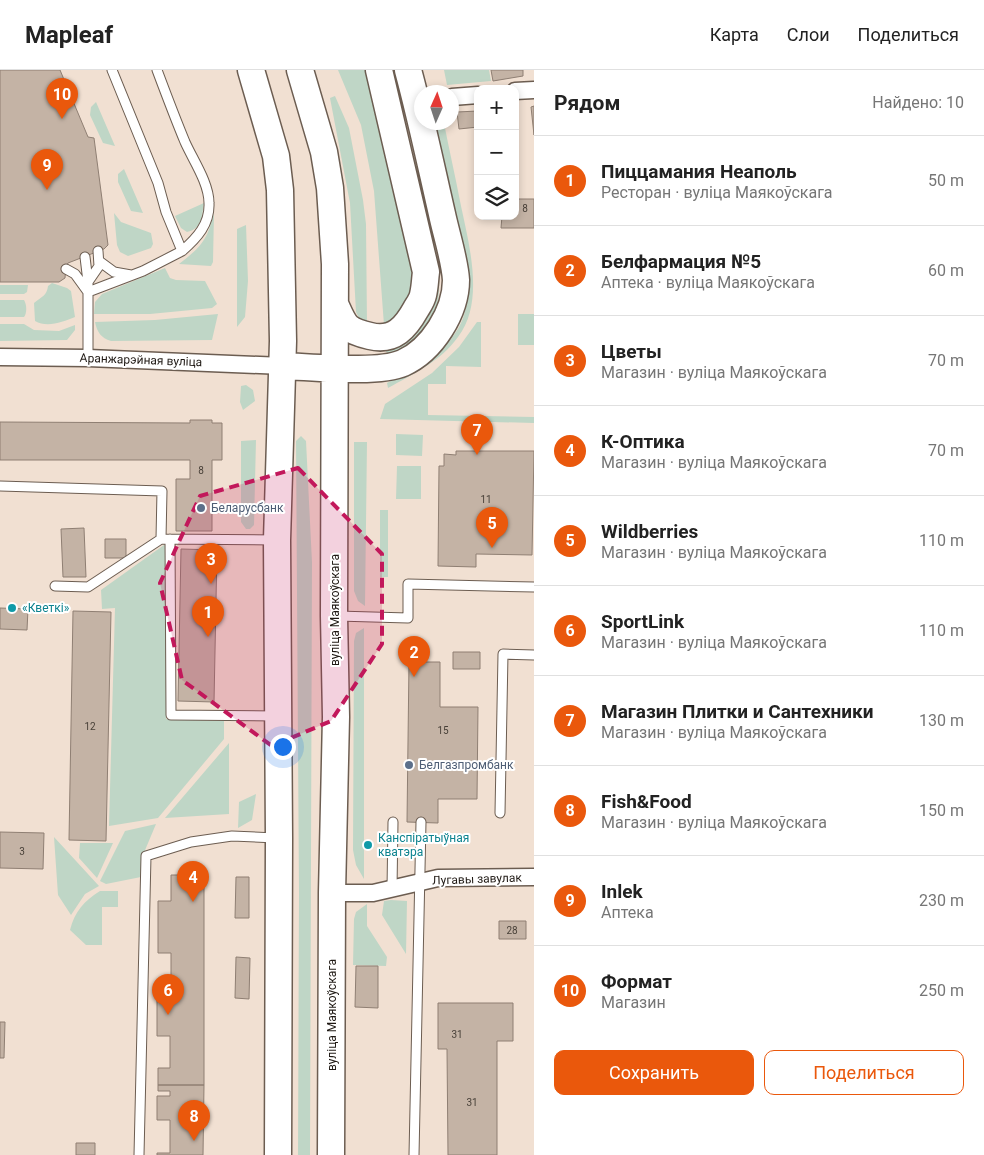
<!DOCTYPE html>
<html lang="ru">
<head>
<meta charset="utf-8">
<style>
	body { margin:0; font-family:Roboto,sans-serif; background:#f6f6f6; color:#222 }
	.controls { position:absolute; right:15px; top:15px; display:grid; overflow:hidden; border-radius:10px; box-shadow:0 2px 8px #0003 }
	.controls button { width:45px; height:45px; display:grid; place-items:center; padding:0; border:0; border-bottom:1px solid #e0e0e0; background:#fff; color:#222; font:25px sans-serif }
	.compass { position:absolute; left:414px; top:15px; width:45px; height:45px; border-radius:50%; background:#fff; box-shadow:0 2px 8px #0003; rotate:3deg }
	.you { position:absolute; left:282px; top:676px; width:18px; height:18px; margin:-12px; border:4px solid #fff; border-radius:50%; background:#1a73e8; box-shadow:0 0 0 8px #1a73e833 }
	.badge { display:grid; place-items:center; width:32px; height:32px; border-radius:50%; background:#ea580c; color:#fff; font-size:16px; font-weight:700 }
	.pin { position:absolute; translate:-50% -41px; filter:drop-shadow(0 1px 2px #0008) }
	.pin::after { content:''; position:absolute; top:26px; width:18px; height:15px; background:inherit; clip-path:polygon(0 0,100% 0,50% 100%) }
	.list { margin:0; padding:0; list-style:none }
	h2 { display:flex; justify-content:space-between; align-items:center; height:65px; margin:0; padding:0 20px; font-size:21px }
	h2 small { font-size:16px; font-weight:400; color:#767676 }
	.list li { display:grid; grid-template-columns:32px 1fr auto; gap:15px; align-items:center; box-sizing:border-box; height:90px; padding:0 20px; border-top:1px solid #e0e0e0 }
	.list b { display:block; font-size:19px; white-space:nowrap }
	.list p { margin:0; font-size:16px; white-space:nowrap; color:#767676 }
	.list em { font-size:16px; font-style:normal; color:#767676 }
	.actions { display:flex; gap:10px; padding:15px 20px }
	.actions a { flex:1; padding:11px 0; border:1px solid #ea580c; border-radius:10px; text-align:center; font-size:18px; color:#ea580c }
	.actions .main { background:#ea580c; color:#fff }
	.icon { flex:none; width:28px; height:28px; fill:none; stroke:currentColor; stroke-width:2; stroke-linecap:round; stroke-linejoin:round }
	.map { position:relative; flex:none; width:534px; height:1085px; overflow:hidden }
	header { display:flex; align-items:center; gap:30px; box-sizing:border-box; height:70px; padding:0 25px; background:#fff; border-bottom:1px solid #e0e0e0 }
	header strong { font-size:24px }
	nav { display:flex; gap:28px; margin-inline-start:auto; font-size:18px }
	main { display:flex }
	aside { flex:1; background:#fff }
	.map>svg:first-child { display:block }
	.green { fill:#bfd6c6 }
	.building { fill:#c4b3a5; stroke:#8f7f73 }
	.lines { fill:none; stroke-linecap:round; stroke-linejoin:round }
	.lane-casing { stroke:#6c5d51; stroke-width:11 }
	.street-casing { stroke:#6c5d51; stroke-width:19 }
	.primary-casing { stroke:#6c5d51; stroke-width:29 }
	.lane { stroke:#fff; stroke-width:9 }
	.street { stroke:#fff; stroke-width:16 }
	.primary { stroke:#fff; stroke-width:26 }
	.marked { fill:#c2185b; fill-opacity:0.2; stroke:#c2185b; stroke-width:4; stroke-dasharray:10 6; stroke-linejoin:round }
	.service-dot { fill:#5c6f8a; stroke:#fff; stroke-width:2 }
	.culture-dot { fill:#0f9aa8; stroke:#fff; stroke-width:2 }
	.labels { text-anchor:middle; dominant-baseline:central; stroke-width:4; stroke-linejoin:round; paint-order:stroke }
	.number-label { font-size:10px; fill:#484038 }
	.street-label { font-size:12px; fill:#1f1914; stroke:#fff }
	.service-label { font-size:12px; fill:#4e5e75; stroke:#fff; text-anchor:start }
	.culture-label { font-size:12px; fill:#0d838f; stroke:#fff; text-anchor:start }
</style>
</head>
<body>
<header>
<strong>Mapleaf</strong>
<nav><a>Карта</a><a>Слои</a><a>Поделиться</a></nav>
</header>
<main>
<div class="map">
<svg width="534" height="1085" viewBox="0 0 534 1085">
	<rect width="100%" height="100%" fill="#f1e0d2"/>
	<!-- green -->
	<path class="green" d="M338,0H367L413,203C411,229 409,242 384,255L374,121L361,55Z
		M389,0H393L439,202C440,230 438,247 417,267C409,275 401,280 390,284L386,282V277L424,247Z
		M444,0H489L491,11L447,15Z
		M335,26L349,58L363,130L366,154L367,255L360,250L356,242L350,133L330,28Z
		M96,32L115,76L103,73L90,45L91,37Z
		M434,53H444C449,79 455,105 460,131C468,171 486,231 458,267C441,291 413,304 388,318L387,313C415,298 447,283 461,253C466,243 467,230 468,219Z
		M124,99L143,143L131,141L118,112V104Z
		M204,133C202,146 202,159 187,162L181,158L175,146Z
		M114,143L121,152L151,163L153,174L151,178L128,186L120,182L117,175Z
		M214,143L213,192L211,196L179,194C201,177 207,171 214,143Z
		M246,155L248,211L245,247L237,257V159Z
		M165,198L170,208L176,210L205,211L217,234L212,238L150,244H94L95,232L102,224Z
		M52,213L67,218L71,221L75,247C63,252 47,258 35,251L34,233C41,227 47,226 48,216Z
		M0,215H28L27,222L24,224H0Z
		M0,230H24C27,235 27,243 24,247H0Z
		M218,244L212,270L111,271C101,268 97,262 95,252L155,250Z
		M518,244H534V275H518Z
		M477,252H481V297L446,296V314H428V345L534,347V353L380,349L385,334L432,303L459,277Z
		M0,254H24L34,260L59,261L75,255V260L67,270L0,271Z
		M246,315L253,320L255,331L243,340L240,332L241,316Z
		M396,364L423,365L422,386L396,385Z
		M301,366L306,371L312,492L310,1085H298L299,824L296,371Z
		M256,370L254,455L250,459H246L241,452V371Z
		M354,372H367L365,536L358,531L354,521Z
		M397,396H421V429H396Z
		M380,440H388V507H380Z
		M164,475H168L166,649L224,651V669L158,748L109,756L115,538L102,539L101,520Z
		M364,558V809L356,795L353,780L354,571L356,563Z
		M229,673V744L165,748Z
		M256,724L252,750L238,758L239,732Z
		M156,754L143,785L141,807L106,814L100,811L125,761Z
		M54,767L99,816L85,824L71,845L58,825Z
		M80,773H113L97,808L79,788Z
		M100,821H118V837H102V875H86L70,860C75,841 84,831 100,821Z
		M391,830L407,831L406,884L382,845L384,831Z
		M367,834V856L387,887L386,896L353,895L354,849L356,842Z"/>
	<!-- building -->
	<path class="building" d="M0,0H60L88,67L94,68L108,175L104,179L68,193L66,196L65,208L59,212H0Z
		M491,0H523V6L493,11Z
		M534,36V65L531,37Z
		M478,41V57L459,59L457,42Z
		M515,129H534V158H501L502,146H515Z
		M190,350H212V353H222V390H212V461H176V409H190V390H0V352L190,353Z
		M456,381H534L532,485L476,484V497L438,496L439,396H444V384L456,385Z
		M84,458L86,507H63L61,459Z
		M105,469H126V488H105Z
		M181,479L217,480L214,632L178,631Z
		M0,538L28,539L27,560L0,559Z
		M73,541L111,542L106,771L69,770Z
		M453,582H480V599H453Z
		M409,592H440V637H478L477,729H438V753L407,752Z
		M0,762L44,763L43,799L0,798Z
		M171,805H204V1015H158V998H170V966H157V914H171V883H158V831H171Z
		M236,807H249V848H235Z
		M499,851H526V869H499Z
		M236,887L250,888L249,929L235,928Z
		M356,896H378V938L355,937Z
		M438,933H513V971H497V1085H448L447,979H438Z
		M0,952H5L4,988H0Z
		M158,1015H204L203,1085H157V1083H170V1050H157V1026H170V1021H158Z
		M76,1073H95V1085H76Z"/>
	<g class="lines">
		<defs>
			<path id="lane" d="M157,0C166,24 175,48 185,72C193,90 209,113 209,133C210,154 197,168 182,181
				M85,187L88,212V288
				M99,191L114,202L131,205
				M66,199L75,204L88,222
				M88,212L99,196L98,181
				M88,222L143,201L182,181L166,142L158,113L112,0
				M0,416L162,421L161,469L276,470
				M170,469L171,645L277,646
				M55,516L88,517L161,469
				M337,546L408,548V514L534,517
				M500,743L503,584L534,585
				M392,819L393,752
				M139,1085L146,786L191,772L232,766L276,768
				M414,1085L421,752"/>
			<path id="street" d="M515,21L534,20
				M452,27L478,25
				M0,287L88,288L283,296
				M332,823H373L438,808L534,807"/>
			<path id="primary" d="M251,0L276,86L280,120L283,271L277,470L279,768L278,1085
				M300,0L324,82L330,118L335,194L334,546L336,647L332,823L331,1085
				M335,234C345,256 345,260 370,266C394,272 406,257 416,239C419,234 422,230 423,225C425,217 425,209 426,202L379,0
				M283,296C313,297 378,304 403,293C432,280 456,242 456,210C455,191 446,163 442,144C431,96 421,48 408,0"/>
		</defs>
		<!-- lane casing -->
		<use href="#lane" class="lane-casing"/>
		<!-- street casing -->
		<use href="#street" class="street-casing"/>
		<!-- primary casing -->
		<use href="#primary" class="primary-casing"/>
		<!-- lane -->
		<use href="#lane" class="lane"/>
		<!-- street -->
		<use href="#street" class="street"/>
		<!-- primary -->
		<use href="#primary" class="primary"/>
	</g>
	<!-- marked area -->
	<path class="marked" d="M298,398L382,484V574L331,651L272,676L182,610L160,513L200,426Z"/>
	<!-- markers -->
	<g class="service-dot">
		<circle cx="201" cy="438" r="5"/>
		<circle cx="409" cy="695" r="5"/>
	</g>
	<g class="culture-dot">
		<circle cx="12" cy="538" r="5"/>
		<circle cx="368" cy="775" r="5"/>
	</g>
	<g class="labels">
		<!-- number labels -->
		<g class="number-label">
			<text x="525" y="138">8</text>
			<text x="201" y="400">8</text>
			<text x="486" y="429">11</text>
			<text x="90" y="656">12</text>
			<text x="443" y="660">15</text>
			<text x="22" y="781">3</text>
			<text x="512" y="860">28</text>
			<text x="457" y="964">31</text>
			<text x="472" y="1032">31</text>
		</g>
		<!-- street labels -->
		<g class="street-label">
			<text transform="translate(141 290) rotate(2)">Аранжарэйная вуліца</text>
			<text transform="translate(335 540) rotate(-90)">вуліца Маякоўскага</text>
			<text transform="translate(477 809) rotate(-2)">Лугавы завулак</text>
			<text transform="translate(332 945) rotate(-90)">вуліца Маякоўскага</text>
		</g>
		<!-- service labels -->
		<g class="service-label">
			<text x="211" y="438">Беларусбанк</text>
			<text x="419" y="695">Белгазпромбанк</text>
		</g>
		<!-- culture labels -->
		<g class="culture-label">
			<text x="22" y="538">«Кветкі»</text>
			<text x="378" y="768">Канспіратыўная<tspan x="378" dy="14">кватэра</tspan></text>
		</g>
	</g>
</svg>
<div class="controls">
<button>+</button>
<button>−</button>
<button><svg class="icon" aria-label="layers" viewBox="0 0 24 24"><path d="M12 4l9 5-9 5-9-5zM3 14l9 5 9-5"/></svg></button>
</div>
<svg class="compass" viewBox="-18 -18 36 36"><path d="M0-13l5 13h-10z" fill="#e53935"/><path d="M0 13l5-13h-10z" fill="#767676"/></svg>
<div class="you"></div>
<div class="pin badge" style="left:208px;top:567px">1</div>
<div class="pin badge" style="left:414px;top:607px">2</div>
<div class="pin badge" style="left:211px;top:514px">3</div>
<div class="pin badge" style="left:193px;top:832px">4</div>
<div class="pin badge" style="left:492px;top:478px">5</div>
<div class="pin badge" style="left:168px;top:945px">6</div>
<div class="pin badge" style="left:477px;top:385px">7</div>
<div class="pin badge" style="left:194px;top:1071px">8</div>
<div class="pin badge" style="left:47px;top:120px">9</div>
<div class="pin badge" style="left:62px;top:49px">10</div>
</div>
<aside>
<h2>Рядом<small>Найдено: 10</small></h2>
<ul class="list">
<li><span class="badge">1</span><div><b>Пиццамания Неаполь</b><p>Ресторан · вуліца Маякоўскага</p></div><em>50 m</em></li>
<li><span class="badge">2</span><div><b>Белфармация №5</b><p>Аптека · вуліца Маякоўскага</p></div><em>60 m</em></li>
<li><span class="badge">3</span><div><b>Цветы</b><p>Магазин · вуліца Маякоўскага</p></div><em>70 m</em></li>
<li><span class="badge">4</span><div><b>К-Оптика</b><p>Магазин · вуліца Маякоўскага</p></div><em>70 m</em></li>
<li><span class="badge">5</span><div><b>Wildberries</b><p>Магазин · вуліца Маякоўскага</p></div><em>110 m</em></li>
<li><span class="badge">6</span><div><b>SportLink</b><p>Магазин · вуліца Маякоўскага</p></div><em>110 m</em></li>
<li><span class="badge">7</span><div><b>Магазин Плитки и Сантехники</b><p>Магазин · вуліца Маякоўскага</p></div><em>130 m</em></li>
<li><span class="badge">8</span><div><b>Fish&amp;Food</b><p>Магазин · вуліца Маякоўскага</p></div><em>150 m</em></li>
<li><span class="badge">9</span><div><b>Inlek</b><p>Аптека</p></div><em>230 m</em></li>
<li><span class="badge">10</span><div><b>Формат</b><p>Магазин</p></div><em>250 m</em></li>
</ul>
<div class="actions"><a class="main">Сохранить</a><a>Поделиться</a></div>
</aside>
</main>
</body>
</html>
